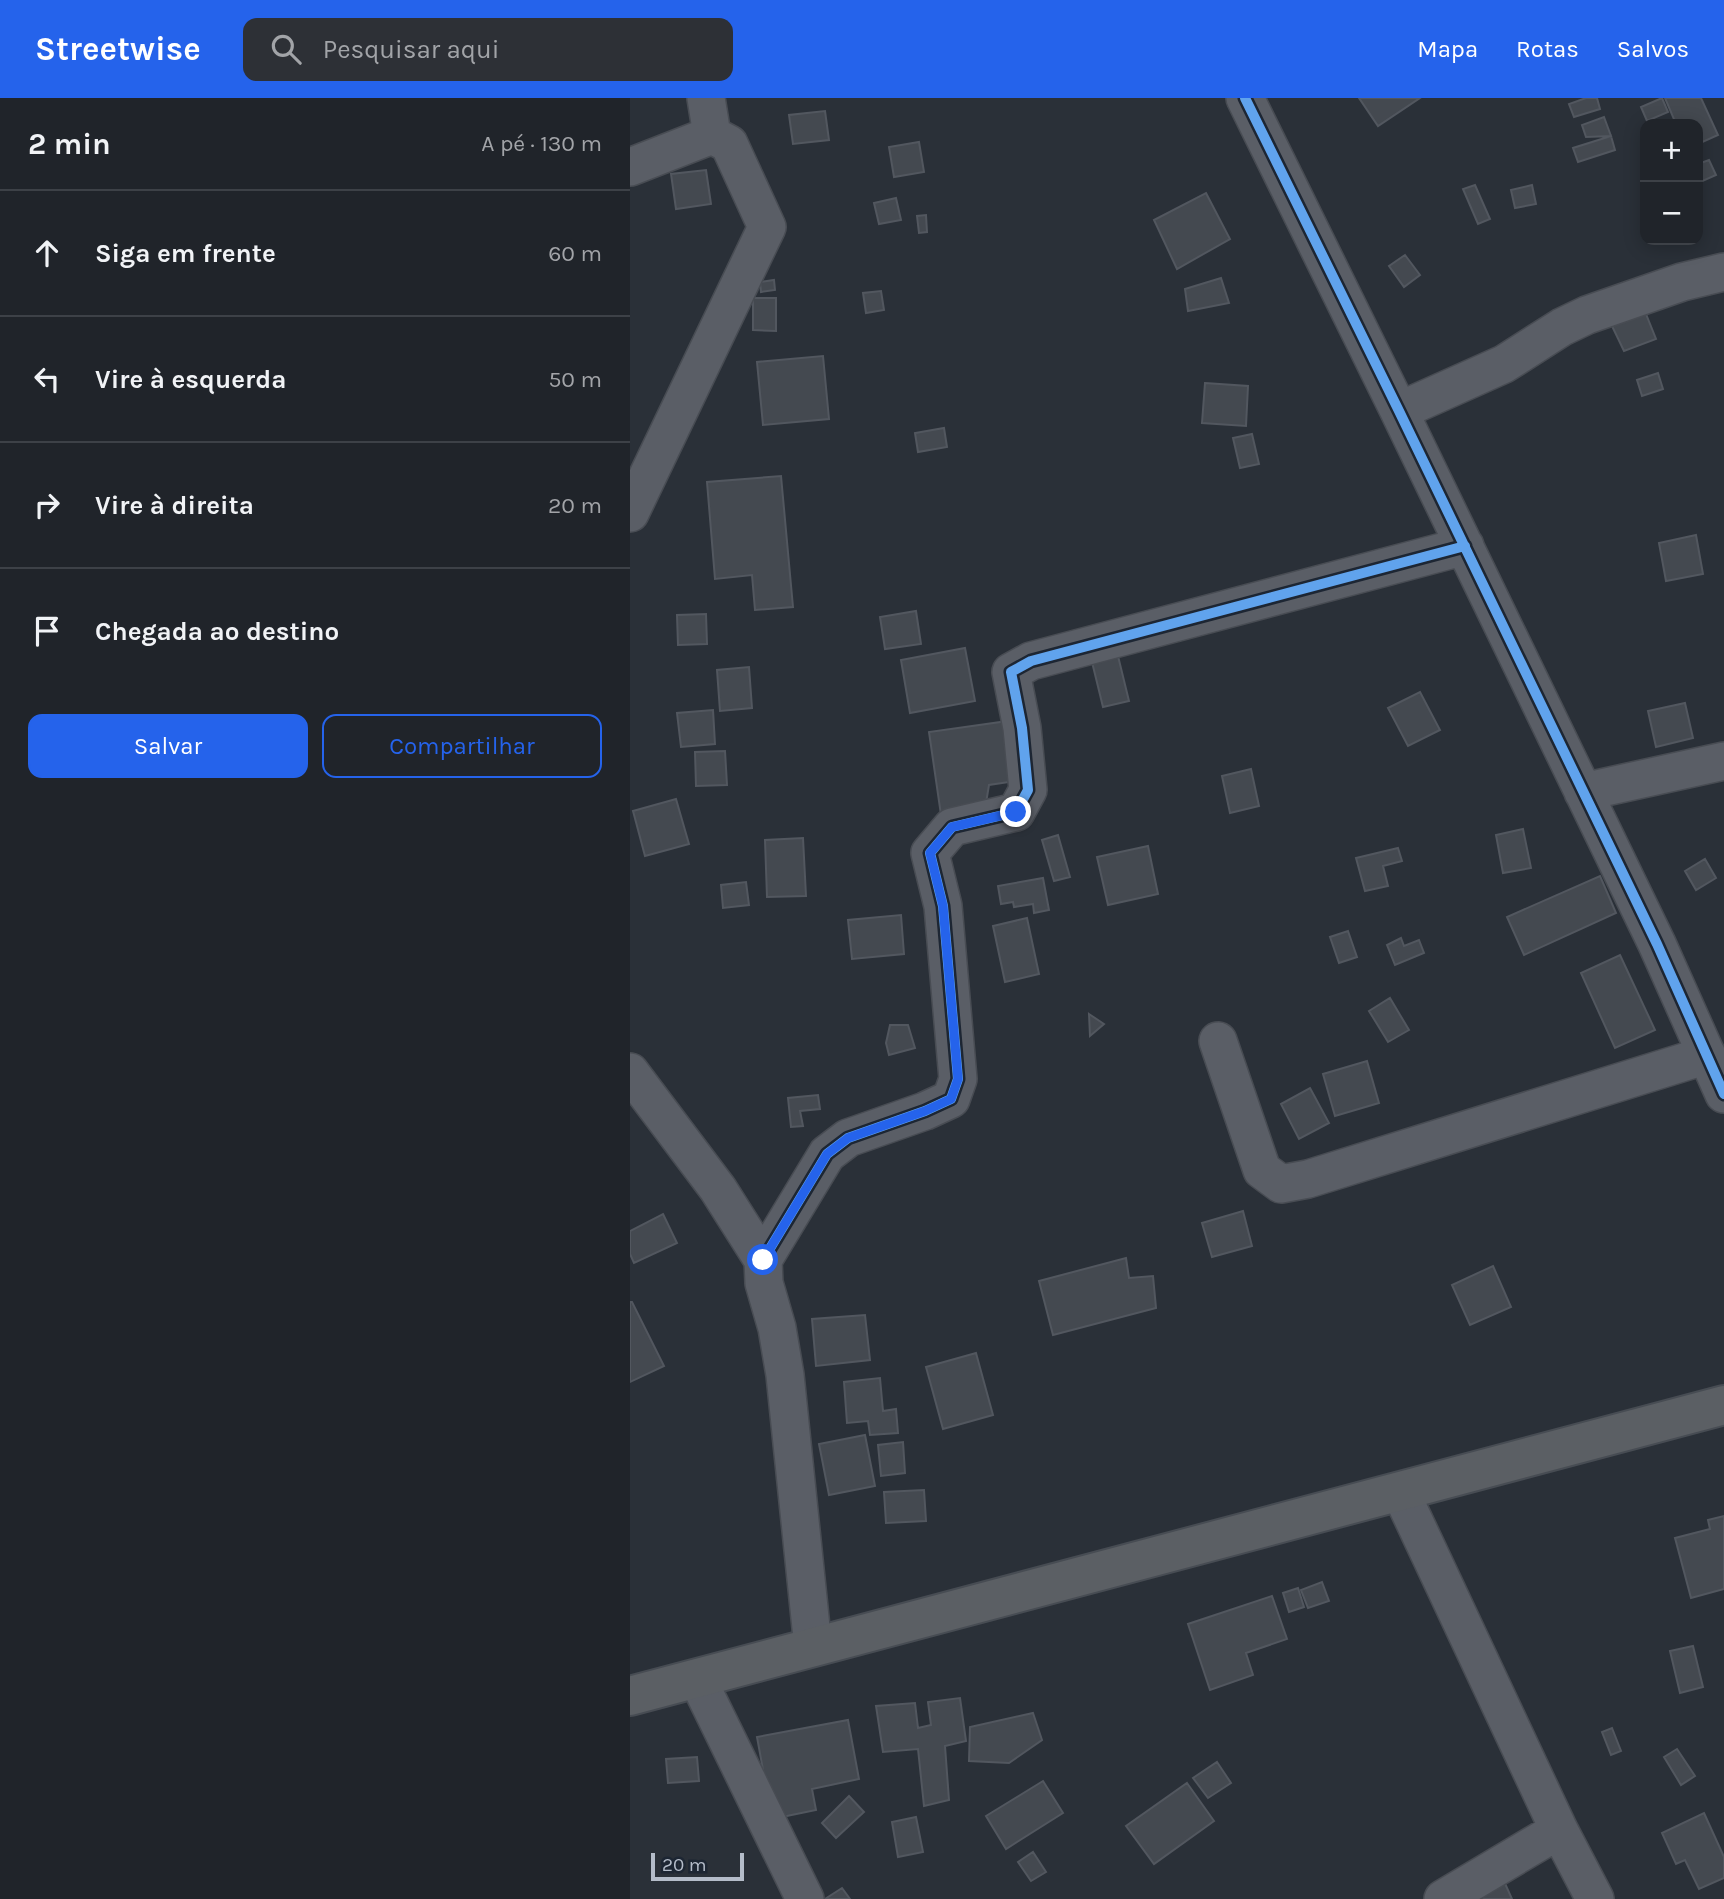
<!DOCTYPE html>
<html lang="pt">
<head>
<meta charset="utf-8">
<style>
	body { margin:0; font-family:Karla,sans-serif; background:#2d3036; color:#f1f3f6 }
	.controls { position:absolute; right:21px; top:21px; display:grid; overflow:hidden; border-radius:14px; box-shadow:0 4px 18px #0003 }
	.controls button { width:63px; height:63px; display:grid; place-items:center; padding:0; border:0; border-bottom:2px solid #3d4147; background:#20242a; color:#f1f3f6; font:35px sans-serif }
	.scale { position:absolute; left:21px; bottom:18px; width:93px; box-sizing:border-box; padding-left:7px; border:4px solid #b4bcc9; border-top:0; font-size:19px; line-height:24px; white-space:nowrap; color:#b4bcc9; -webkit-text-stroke:5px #1d2633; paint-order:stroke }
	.stop { position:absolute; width:21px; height:21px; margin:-16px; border:5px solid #2563eb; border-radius:50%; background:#fff }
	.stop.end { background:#2563eb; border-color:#fff; box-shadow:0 2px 7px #0008 }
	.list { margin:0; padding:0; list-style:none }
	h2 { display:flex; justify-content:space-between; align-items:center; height:91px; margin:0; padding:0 28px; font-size:30px }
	h2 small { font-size:23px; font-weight:400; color:#a2a4a8 }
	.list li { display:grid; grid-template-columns:46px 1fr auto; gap:21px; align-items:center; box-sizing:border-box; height:126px; padding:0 28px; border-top:2px solid #3d4147 }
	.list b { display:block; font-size:26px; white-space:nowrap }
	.list em { font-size:23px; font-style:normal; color:#a2a4a8 }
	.actions { display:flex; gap:14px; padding:21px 28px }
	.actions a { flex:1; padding:16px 0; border:2px solid #2563eb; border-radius:14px; text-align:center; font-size:24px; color:#2563eb }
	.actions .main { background:#2563eb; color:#fff }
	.icon { flex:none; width:38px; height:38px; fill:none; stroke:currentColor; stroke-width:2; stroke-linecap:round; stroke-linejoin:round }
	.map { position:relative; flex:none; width:1094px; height:1801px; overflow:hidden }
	header { display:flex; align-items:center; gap:42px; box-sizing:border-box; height:98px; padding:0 35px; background:#2563eb; color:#fff }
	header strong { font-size:33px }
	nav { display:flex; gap:38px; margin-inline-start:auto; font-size:24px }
	.search { width:490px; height:63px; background:#2d3036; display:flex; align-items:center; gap:18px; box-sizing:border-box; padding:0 24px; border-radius:14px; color:#a2a4a8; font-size:26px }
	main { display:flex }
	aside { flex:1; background:#20242a }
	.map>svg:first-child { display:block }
	.building { fill:#444950; stroke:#52575f; stroke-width:2 }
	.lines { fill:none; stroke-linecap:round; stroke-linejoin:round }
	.minor-casing { stroke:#484c53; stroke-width:40 }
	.trunk-casing { stroke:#474c53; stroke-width:42 }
	.minor { stroke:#5a5e66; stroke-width:37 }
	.trunk { stroke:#5b5f64; stroke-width:38 }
	.cycleway-casing { stroke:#1d2633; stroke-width:15 }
	.cycleway { stroke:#60a3ed; stroke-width:10 }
	.route { stroke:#2563eb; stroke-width:9 }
</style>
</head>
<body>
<header>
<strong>Streetwise</strong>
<div class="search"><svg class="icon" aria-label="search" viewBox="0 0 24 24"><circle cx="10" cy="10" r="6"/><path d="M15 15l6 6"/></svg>Pesquisar aqui</div>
<nav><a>Mapa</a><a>Rotas</a><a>Salvos</a></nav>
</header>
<main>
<aside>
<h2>2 min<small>A pé · 130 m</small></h2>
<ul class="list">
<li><svg class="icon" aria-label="ahead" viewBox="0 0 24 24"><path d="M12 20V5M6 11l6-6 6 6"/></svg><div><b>Siga em frente</b></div><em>60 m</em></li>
<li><svg class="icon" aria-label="left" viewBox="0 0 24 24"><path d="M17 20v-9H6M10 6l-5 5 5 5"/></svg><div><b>Vire à esquerda</b></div><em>50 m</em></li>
<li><svg class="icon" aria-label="right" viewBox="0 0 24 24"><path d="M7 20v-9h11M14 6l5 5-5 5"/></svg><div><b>Vire à direita</b></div><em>20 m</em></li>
<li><svg class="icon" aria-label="arrive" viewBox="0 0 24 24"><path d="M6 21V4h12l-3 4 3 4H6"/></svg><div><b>Chegada ao destino</b></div></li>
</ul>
<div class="actions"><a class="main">Salvar</a><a>Compartilhar</a></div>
</aside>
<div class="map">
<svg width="1094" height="1801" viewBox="0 0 1094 1801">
	<rect width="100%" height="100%" fill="#2a3038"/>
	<!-- building -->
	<path class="building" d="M729,0H790L748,28Z
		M956,0H967L970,11L944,19L939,6Z
		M1032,0L1038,14L1017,23L1011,9Z
		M1035,0H1071L1088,37L1068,46V26H1046Z
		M195,13L199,42L163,46L159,17Z
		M974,19L981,38L956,39L952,27Z
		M981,38L985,52L948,64L943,50Z
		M289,44L294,74L264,79L259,49Z
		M1079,62L1086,77L1068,85V66Z
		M76,72L81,106L46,111L41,76Z
		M845,87L860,121L848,126L833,91Z
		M902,87L906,106L885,110L881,92Z
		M576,95L600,141L547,171L524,122Z
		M266,100L271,122L249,126L244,105Z
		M296,117L297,134L289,135L287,118Z
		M775,157L790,177L774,189L759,168Z
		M591,180L599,205L558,213L555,191Z
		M144,182L145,192L131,194L130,184Z
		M251,193L254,212L236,215L233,195Z
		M123,200H146V233L123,232Z
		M1014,211L1026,241L994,253L981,226Z
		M193,258L199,321L133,327L127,264Z
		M1028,275L1033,291L1012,298L1007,282Z
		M575,285L618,288L616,328L572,325Z
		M314,330L317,349L288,354L285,335Z
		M622,336L629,366L610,370L603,340Z
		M151,378L163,509L125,512L122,477L85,481L77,384Z
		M1066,437L1073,476L1036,483L1029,445Z
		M286,513L291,546L255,551L250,519Z
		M76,516L77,546L48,547L47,517Z
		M335,550L345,603L280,615L271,562Z
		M488,558L499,603L473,609L462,564Z
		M119,569L122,610L90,613L87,572Z
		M790,594L810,632L778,648L758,610Z
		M1055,605L1063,640L1026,649L1018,613Z
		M83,612L85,646L51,649L47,615Z
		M378,623L386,683L359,687L355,711L311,717L299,634Z
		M95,653L97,687L66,688L65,654Z
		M621,671L629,708L600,715L592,678Z
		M46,701L59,746L15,758L3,713Z
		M893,731L901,770L873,775L866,737Z
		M428,737L440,779L424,783L412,742Z
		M173,740L176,798L137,799L135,742Z
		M518,748L528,796L478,807L467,759Z
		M768,750L772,763L753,768L758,788L735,793L726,760Z
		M1075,761L1086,780L1066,792L1055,773Z
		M970,778L986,815L894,857L877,819Z
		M413,780L419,812L404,815L403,806L384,809L383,804L371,806L368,788Z
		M116,784L119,807L93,810L91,787Z
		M271,817L274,856L222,861L218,822Z
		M397,820L409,876L375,884L363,828Z
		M718,833L727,859L709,865L700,839Z
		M771,840L774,848L789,842L794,855L765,867L757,847Z
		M990,857L1025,932L985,950L951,875Z
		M760,900L779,932L758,944L739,913Z
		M459,916L474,926L460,938Z
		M260,927H278L285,950L259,957L256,945Z
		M737,963L749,1005L705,1018L693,976Z
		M680,990L699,1025L669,1041L651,1006Z
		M188,997L190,1011L170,1013L173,1028L161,1029L158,1000Z
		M613,1113L622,1148L582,1159L572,1125Z
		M33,1116L47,1145L4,1165L0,1156V1133Z
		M496,1160L499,1180L523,1178L526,1210L423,1237L409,1183Z
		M863,1168L881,1209L840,1227L822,1187Z
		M0,1204H2L34,1268L0,1284Z
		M235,1217L240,1262L186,1268L182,1221Z
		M346,1255L363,1317L313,1331L296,1269Z
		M250,1280L253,1313L266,1311L268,1335L240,1337L238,1323L217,1325L214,1284Z
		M235,1337L245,1388L199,1397L189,1346Z
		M273,1344L275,1375L251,1378L248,1347Z
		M294,1392L296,1423L256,1425L254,1394Z
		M1094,1418V1491L1061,1500L1045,1440L1080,1431L1078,1422Z
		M692,1484L699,1503L678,1510L671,1492Z
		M668,1490L674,1509L659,1514L653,1495Z
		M642,1498L657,1541L616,1555L623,1577L580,1592L558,1526Z
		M1063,1548L1073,1589L1050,1595L1040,1553Z
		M330,1600L336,1643L315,1648L319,1702L294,1708L288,1651L253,1654L246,1608L285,1605L288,1630L301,1627L298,1604Z
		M403,1615L412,1642L379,1665L339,1663L340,1629Z
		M218,1622L229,1681L182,1691L186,1712L142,1721L127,1639Z
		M982,1630L991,1653L981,1657L972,1634Z
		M1047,1651L1065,1678L1051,1687L1034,1659Z
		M67,1659L69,1683L38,1685L36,1661Z
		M587,1664L601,1685L578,1700L563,1680Z
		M413,1683L433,1715L376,1751L356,1718Z
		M557,1685L584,1723L524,1766L496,1728Z
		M219,1698L234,1714L206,1740L192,1725Z
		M1074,1715L1094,1759V1780L1069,1791L1055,1762L1046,1766L1032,1735Z
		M286,1719L293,1754L268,1759L262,1724Z
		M403,1754L416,1774L401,1783L388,1764Z
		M873,1781L882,1801H836Z
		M212,1790L220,1801H195Z"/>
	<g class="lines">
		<defs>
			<path id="minor" d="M76,0L82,37
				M615,0L769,313L1027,846L1094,996
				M0,69L82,37L99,46L137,129L0,415
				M769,313L874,266L932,229L957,217L1052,184L1094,174
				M953,694L1094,663
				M588,943L632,1072L651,1086L678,1081L1077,957
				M0,974L88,1091L133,1162L134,1185L147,1230L155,1277L183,1549
				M133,1162L197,1056L218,1040L295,1013L321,1001L328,981L313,808L300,755L322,729L386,714L398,692L392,630L381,574L401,563L835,448
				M771,1395L929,1732L965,1801
				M67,1580L175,1801
				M813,1801L929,1732"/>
			<path id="trunk" d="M0,1598L1094,1307"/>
		</defs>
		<!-- minor casing -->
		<use href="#minor" class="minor-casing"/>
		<!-- trunk casing -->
		<use href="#trunk" class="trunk-casing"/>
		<!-- minor -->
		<use href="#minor" class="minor"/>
		<!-- trunk -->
		<use href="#trunk" class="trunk"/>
		<defs>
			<path id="cycleway" d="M615,0L769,313L1027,846L1094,996
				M133,1162L197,1056L218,1040L295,1013L321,1001L328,981L313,808L300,755L322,729L386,714L398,692L392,630L381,574L401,563L835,448"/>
		</defs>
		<!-- cycleway casing -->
		<use href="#cycleway" class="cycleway-casing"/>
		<!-- cycleway -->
		<use href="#cycleway" class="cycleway"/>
	</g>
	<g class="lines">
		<!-- route -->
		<path class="route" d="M133,1162L197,1056L218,1040L295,1013L321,1001L328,981L313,808L300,755L322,729L386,714"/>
	</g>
</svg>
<div class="controls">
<button>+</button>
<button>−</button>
</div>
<div class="scale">20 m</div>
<div class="stop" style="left:133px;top:1162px"></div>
<div class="stop end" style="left:386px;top:714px"></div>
</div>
</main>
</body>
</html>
